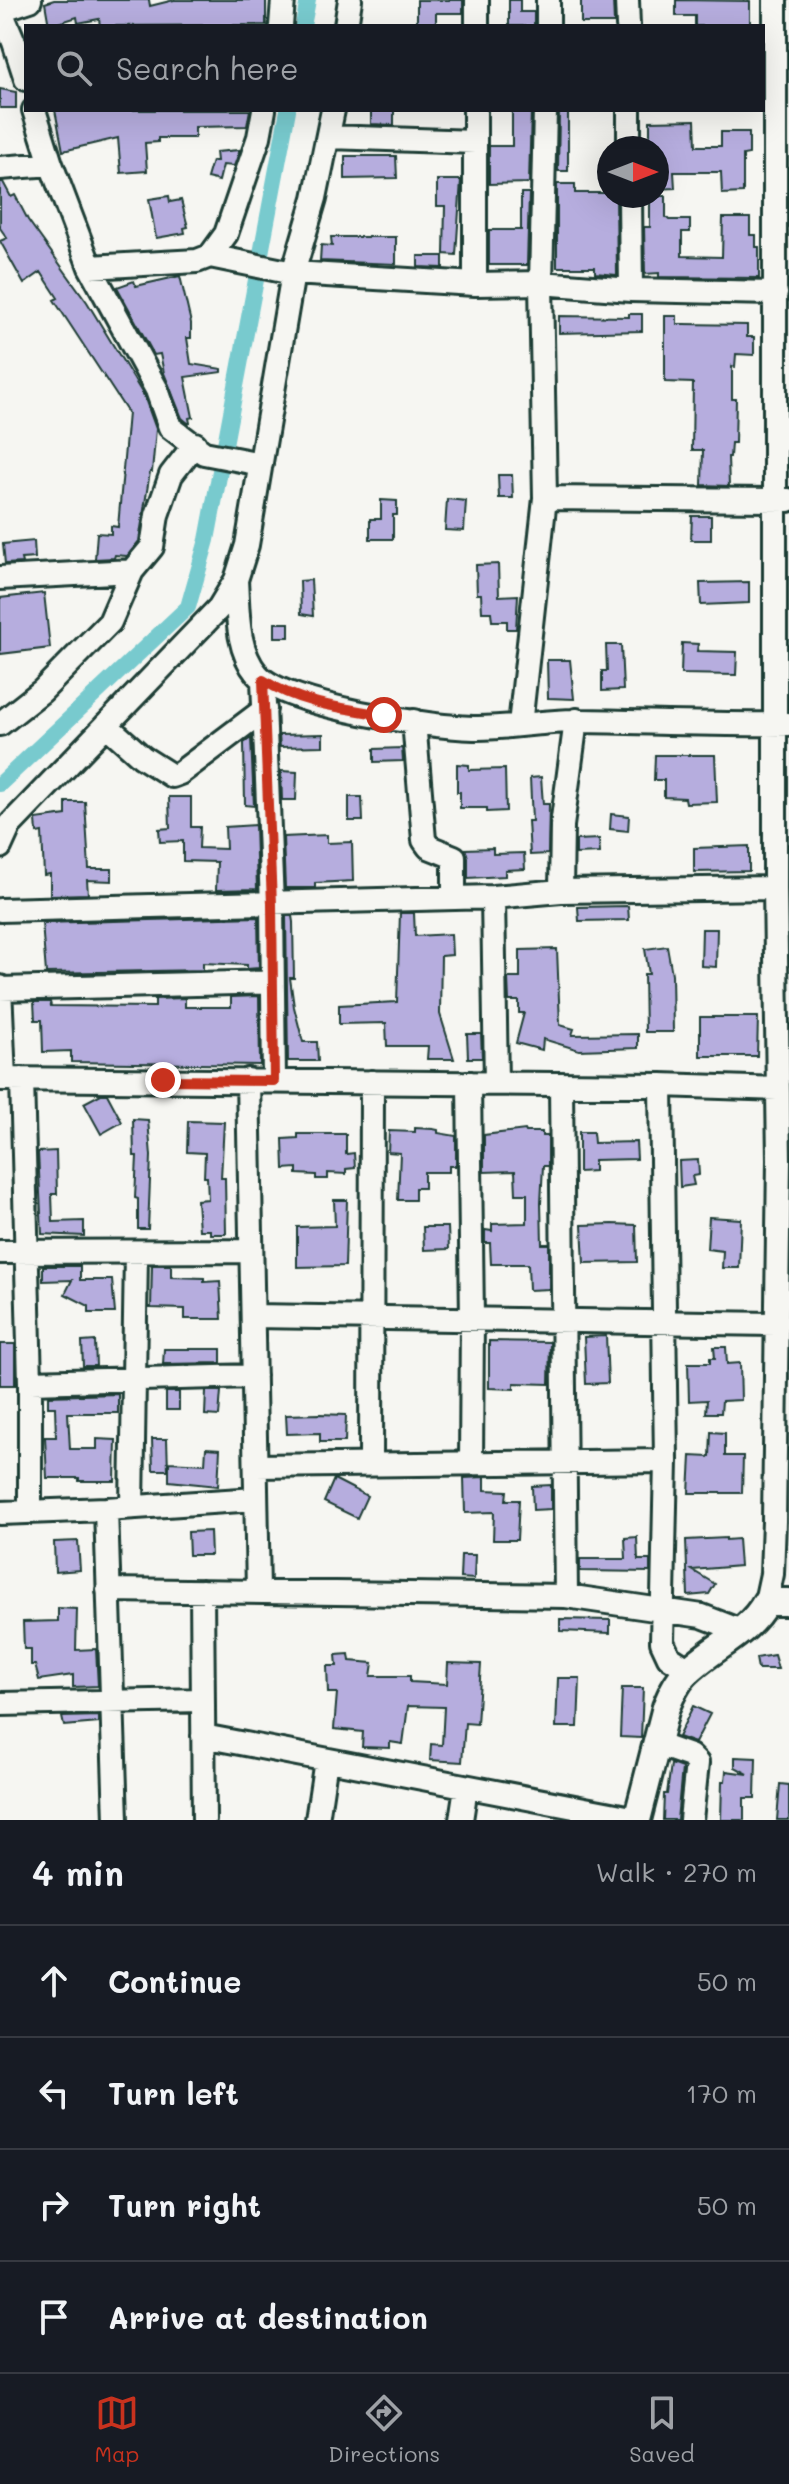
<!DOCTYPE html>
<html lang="en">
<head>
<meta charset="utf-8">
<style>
	body { margin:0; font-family:Mali,sans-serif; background:#242831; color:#f1f3f6 }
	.compass { position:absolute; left:597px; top:136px; width:72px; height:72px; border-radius:50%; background:#171b24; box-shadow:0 8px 32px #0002; rotate:90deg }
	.stop { position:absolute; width:24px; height:24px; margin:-18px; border:6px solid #c8321e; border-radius:50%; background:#fff }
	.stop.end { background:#c8321e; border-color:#fff; box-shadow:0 2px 8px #0008 }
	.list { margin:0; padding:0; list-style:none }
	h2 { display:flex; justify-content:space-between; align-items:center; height:104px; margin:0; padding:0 32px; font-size:34px }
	h2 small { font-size:26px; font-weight:400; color:#9ea1a6 }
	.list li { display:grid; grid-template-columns:52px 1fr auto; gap:24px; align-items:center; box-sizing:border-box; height:112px; padding:0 32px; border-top:2px solid #363941 }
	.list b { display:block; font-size:30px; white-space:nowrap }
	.list em { font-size:26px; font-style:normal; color:#9ea1a6 }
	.icon { flex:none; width:44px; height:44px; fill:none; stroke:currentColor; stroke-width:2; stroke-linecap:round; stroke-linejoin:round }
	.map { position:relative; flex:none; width:789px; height:1820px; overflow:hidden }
	.search { position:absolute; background:#171b24; box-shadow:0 8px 32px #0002; left:24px; right:24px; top:24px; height:88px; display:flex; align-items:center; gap:20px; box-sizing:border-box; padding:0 28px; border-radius:0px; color:#9ea1a6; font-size:30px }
	.sheet { height:552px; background:#171b24 }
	nav { display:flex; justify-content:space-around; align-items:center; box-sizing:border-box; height:112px; border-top:2px solid #363941; background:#171b24; font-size:22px; color:#9ea1a6 }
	nav a { display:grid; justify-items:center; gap:4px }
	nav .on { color:#c8321e }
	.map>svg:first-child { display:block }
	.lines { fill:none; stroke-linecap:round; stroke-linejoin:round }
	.canal { stroke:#78cace; stroke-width:16 }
	.building { fill:#b6adde; stroke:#1f3d34; stroke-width:2 }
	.minor-casing { stroke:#1f3d34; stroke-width:28 }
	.major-casing { stroke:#1f3d34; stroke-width:32 }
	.minor { stroke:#f6f6f2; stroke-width:22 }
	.major { stroke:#f6f6f2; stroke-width:26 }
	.route { stroke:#c8321e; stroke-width:10 }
</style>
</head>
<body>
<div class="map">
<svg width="789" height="1820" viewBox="0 0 789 1820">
	<rect width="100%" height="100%" fill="#f6f6f2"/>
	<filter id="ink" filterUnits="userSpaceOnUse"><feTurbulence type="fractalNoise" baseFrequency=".0125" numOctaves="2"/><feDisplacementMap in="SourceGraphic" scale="16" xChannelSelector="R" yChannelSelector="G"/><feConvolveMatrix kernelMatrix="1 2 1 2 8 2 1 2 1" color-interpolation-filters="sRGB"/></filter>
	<g filter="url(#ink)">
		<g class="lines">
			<!-- canal -->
			<path class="canal" d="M303,26L308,0
				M0,784L188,607L207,540L288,110"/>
		</g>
		<!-- building -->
		<path class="building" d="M54,0H149L150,6L174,0H266V25L100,26L99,19L78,23L77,17L49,26L45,3Z
			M417,0H463V13H436V26H417Z
			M509,0H520V12H534V26H509Z
			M581,0H613L614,23H581Z
			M676,0L750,1V26H695V16H676Z
			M0,89L16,92V108H0Z
			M55,110H250L247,126L195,127V138H158V142L145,143L147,171L121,173L118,138L63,151Z
			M371,110H394V125L371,124Z
			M512,110H531L529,183L489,184V146H512Z
			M559,113H568V171H558Z
			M695,120L696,146H721V132H749V154L743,155V193L722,194L721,172H674L675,188L657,189V148H650V121Z
			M240,150L234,166L223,165L219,181L207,178L212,161H217L216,152Z
			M345,156H396L397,178L345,179Z
			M437,180H461L456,255L444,254L445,206H437Z
			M0,182H3L11,197L15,195L28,220L87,302L144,396L156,429L152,472H150L139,541L127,556L115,555L114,558L95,559L97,533L111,534V526L118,527L128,413L54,300L58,298L41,272L24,284L0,241L7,238L0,228Z
			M557,184H575V193H609V196H616L617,275L595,273V267H557Z
			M521,193H529L527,265H489V230H521Z
			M169,196L170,202L181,200L188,227L184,228L185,233L156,238L149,199Z
			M650,196H666V217L669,220H690V232H682V256L722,257L723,218H750V235H756V247H759V278L659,277V273L645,274L644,227H650Z
			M331,237H396V264L320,261L321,245L332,246Z
			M418,256H443V268L418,267Z
			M180,276L191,323V338H187L191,364L222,369V372L185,377L193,417L189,418L190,423H188L182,418L164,373L160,354L154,355L117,287L134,281L136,286Z
			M629,314H642V331L559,333V316L629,317Z
			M665,316H677V324H684L747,325V337H754V355L736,354L735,367L732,366V399H736L735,443H731L730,457H728L729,486L702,485L703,450H692L693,383L665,382Z
			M498,475H512L513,498H499Z
			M447,499L466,501L464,531L445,530Z
			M381,500L397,501V515H393V539H370V519H381Z
			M692,516H711V540H691Z
			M34,541L35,558L21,559L22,563L5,564L3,544Z
			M498,564L499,596L518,595L516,629H507V621H492L491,612H482L481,594H477L476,565Z
			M311,580L313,616L301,614L300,581Z
			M749,582V603L701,605L700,583Z
			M44,593L50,648L0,654V598Z
			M275,623H289V637H275Z
			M682,643L698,644L697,651L737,652L736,675L681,674Z
			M606,645H621L623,690L602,691V671H607Z
			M547,660H570L574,699L548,698Z
			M323,734V746L280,747L279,735Z
			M251,738L254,806L245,805L244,743Z
			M402,748L403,761L374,762V749Z
			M655,755H715L717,802L686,803L685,798L664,797V780H654Z
			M457,764L469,765V770L505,769L506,811L487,812V808H460V792H457Z
			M281,771L297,772L296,800H282Z
			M541,777L543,804H549L548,854L530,855L528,821H532L530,778Z
			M169,797H191V827H200L199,848L226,849L225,827L255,825L257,889L216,890L217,862L183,861V841L160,842L159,829L170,828Z
			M349,797H362L363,821H349Z
			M66,802H85L89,869H112V881L87,880L88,894L50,895V874L44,875L42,832L37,833L36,819L66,815Z
			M611,814L629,816L628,831L610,829Z
			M327,835V843L352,842L353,881L315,883V888H285L283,837Z
			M599,839L600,853L576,854V840Z
			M749,846V871L694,872V848Z
			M493,848V854L524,853L525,869L505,870V876L468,878V857L465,849Z
			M628,906L629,920L579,921L578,907Z
			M400,913H414L415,936L451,934L452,955L441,956L440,1014L454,1059H427L428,1046H387L386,1023L339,1024V1005L397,1002Z
			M286,916H292L293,922L294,978H290L294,1007L303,1042H317L318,1061H288Z
			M258,917L259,968L247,969V965L203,963V970L46,973L42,923Z
			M702,929H717L716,967L701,966Z
			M667,946L672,974L673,1032H645L644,974H649L645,949Z
			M557,949L560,1025L574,1029L572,1035L638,1034V1048L579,1050L543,1039L542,1050L516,1043L524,1013H519V1001H509L508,978H520V950Z
			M259,996L260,1065L71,1062V1051L43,1052L42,1020H35L34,1002H50L51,1006L155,1007V999L185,998V1007H231V997Z
			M700,1017H758L757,1056H700Z
			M467,1034H481L482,1058H468Z
			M101,1094H107L122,1122L101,1134L84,1103Z
			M133,1119L148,1120L151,1156L148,1229H138V1199L135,1198L137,1156H134Z
			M188,1121L224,1122L221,1178H225L226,1234H210V1230H199L197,1200L208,1199L207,1177H204L205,1153L187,1152Z
			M415,1128L433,1129L438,1130V1133L456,1136V1166H449V1172H424V1188H415V1200H398L400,1153L388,1152L389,1131L415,1132Z
			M525,1130L526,1132H542V1136H548V1166H543L541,1203L542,1244H549V1289L529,1290L528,1264H491L490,1243H485V1230L492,1231V1224L527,1223V1194H516L515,1171L484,1172V1135Z
			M579,1132H593L594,1143L636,1142L637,1159L594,1160V1171L579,1172Z
			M298,1134H346V1154L354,1153L355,1168L346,1169V1174L328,1173V1179H316V1175L297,1174V1168L284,1169L283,1139L298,1138Z
			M56,1151L57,1194H52L53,1222L84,1221V1236L42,1234L38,1152Z
			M698,1160L699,1175L692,1176L694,1185L680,1187L679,1161Z
			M334,1200H347L345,1266L297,1267V1227L335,1226Z
			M709,1217L741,1219L739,1268H722L723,1251L707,1249Z
			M613,1224L636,1225L637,1262L584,1263L582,1225Z
			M423,1227H448L449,1249L424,1250Z
			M152,1265H171V1277L204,1278V1282L220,1281L222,1319H185V1309L151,1308Z
			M43,1266H80V1280H112L115,1313H89V1306L65,1294L72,1280L43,1281Z
			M606,1336L608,1383L586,1384L584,1337Z
			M95,1341L96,1366H83L82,1342Z
			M489,1341L550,1342L549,1384L514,1383V1389L489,1388Z
			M0,1344H15V1385H0Z
			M714,1347H726L727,1364L740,1363L741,1400L722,1401L721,1413H706L707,1400L689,1401L688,1363H710V1358H715Z
			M164,1349H221V1363L163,1364Z
			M206,1391H221L219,1416L205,1415Z
			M166,1392H179V1410H166Z
			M118,1394V1413H68L70,1449H97V1439L116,1440L115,1481H79V1478H47L45,1437H56L55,1407H48V1396Z
			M320,1414L346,1415L345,1442H320V1433L287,1434L286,1415Z
			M711,1432L725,1433V1456H743L742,1493H689L691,1456L710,1457Z
			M152,1439H167L168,1470H153Z
			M206,1448L220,1449L218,1486L169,1481V1462L205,1464Z
			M485,1477V1490L507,1491L506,1500H519L517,1540H493L494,1512L465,1513L464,1478Z
			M334,1479L367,1496L357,1518L324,1502Z
			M551,1485V1509L533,1510L532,1486Z
			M210,1531L211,1555H189L188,1532Z
			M637,1537L638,1560H650V1572L580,1571V1559H626L625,1538Z
			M726,1538V1540L738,1539L740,1566L692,1570L715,1584L709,1594L688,1596L686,1540Z
			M78,1541L80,1570L55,1572L54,1542Z
			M461,1555H475L474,1579L460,1578Z
			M58,1608L77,1609L76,1650L96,1649L98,1686L73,1687V1675L39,1680L35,1665H31V1649H24L23,1622L58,1621Z
			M560,1619L610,1620V1633L560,1631Z
			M349,1654L350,1661L373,1663L371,1676H410V1682L447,1684L448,1663L481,1664L477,1724L465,1723L462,1762L430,1760L431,1744L442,1745L444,1707L408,1706L403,1744L390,1742V1748L362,1747L363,1732L334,1729L337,1693H328L327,1666H337L336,1655Z
			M774,1655L778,1669H758L756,1658Z
			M558,1678H580L578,1727H556Z
			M622,1688H643L641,1738L620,1737Z
			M693,1706L710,1714L695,1743L678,1737Z
			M99,1716V1723L64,1726L62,1717Z
			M735,1757L756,1758L755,1798H744V1820H721L722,1781H725L726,1771L748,1774L735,1767Z
			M671,1764L682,1768L677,1820H663L664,1794H667Z
			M780,1784L789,1785V1820H777Z"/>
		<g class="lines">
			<defs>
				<path id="minor" d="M627,0L628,26
					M0,9L14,42L26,79
					M0,10L30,0
					M281,26L283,0
					M346,26L350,0
					M477,26V0
					M548,26V0
					M34,110L51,164L90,267L157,390L170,427L204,453L261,464
					M629,110V148
					M329,137L475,142
					M0,168L51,164
					M630,196L631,290
					M210,256L293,273L475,284L541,283L631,290L776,293
					M90,267L197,261L210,256L226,234L259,137L264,110
					M475,284V110
					M545,498L788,500
					M0,578L132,571
					M236,580C238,611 236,649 257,674C283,706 435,728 478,728C513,728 547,720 581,721C650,722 719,725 788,724
					M263,680L272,904L274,1081
					M414,721L424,840L429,847L454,857V898
					M0,724L42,691L110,622L132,571L152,547L157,515L171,475L195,444
					M106,725L142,757L172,776L180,773L265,709
					M520,725L545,498L541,283L545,110
					M0,847L10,825L219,608L236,580L247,545L293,273L315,198L333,110
					M561,891L562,826L576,720
					M493,897L496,1083
					M0,910L493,897L561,891L775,888
					M0,987L4,1079
					M0,989L271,982
					M0,1079L661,1085L777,1089
					M22,1079L30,1382V1511
					M248,1080L258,1591
					M469,1083L472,1319L471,1462
					M561,1084L566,1596
					M661,1085L666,1461L662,1642L669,1657L689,1670
					M0,1252L251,1251
					M253,1316L777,1324
					M30,1382L254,1376
					M371,1463L372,1082
					M256,1466L666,1461
					M132,1507L136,1253
					M106,1509L116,1820
					M0,1513L106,1509L256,1499
					M108,1590L566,1596L702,1616L741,1631
					M202,1591L204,1820
					M766,1602L772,1574L774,1521L779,1160L775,888V0
					M0,1704L202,1700
					M203,1736L637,1819
					M656,1744L690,1756L697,1763L691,1820
					M317,1820L326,1760
					M461,1820L466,1787"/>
				<path id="major" d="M637,1820L666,1707C671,1695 676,1683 685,1674C710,1648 749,1634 766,1602H789"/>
			</defs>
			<!-- minor casing -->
			<use href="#minor" class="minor-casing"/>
			<!-- major casing -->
			<use href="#major" class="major-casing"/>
			<!-- minor -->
			<use href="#minor" class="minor"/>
			<!-- major -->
			<use href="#major" class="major"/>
		</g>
	</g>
	<g class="lines" filter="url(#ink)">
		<!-- route -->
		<path class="route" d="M163,1080L274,1081L272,904L263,680C300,704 342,708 384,715"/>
	</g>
</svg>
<svg class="compass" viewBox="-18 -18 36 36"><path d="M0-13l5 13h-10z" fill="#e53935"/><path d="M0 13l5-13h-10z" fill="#9ea1a6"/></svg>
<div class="stop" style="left:384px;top:715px"></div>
<div class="stop end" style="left:163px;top:1080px"></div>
<div class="search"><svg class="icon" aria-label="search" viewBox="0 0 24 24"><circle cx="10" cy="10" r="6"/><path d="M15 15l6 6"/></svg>Search here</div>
</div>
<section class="sheet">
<h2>4 min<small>Walk · 270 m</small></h2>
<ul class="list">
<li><svg class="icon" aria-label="ahead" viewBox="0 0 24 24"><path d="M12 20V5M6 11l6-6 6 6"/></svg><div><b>Continue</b></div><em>50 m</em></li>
<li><svg class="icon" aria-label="left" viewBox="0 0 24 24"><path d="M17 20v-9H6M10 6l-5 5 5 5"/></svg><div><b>Turn left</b></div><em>170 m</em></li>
<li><svg class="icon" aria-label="right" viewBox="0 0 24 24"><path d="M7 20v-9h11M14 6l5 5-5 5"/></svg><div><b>Turn right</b></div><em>50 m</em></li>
<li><svg class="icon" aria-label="arrive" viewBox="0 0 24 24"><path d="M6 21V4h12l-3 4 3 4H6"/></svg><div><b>Arrive at destination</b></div></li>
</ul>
</section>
<nav>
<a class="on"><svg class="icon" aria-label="map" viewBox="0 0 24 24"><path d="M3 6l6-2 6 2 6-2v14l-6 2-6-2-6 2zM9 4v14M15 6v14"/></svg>Map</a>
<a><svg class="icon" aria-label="directions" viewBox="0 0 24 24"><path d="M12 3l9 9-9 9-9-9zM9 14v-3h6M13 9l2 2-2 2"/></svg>Directions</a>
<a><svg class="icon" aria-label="saved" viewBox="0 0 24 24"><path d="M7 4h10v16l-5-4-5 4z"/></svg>Saved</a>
</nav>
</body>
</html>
